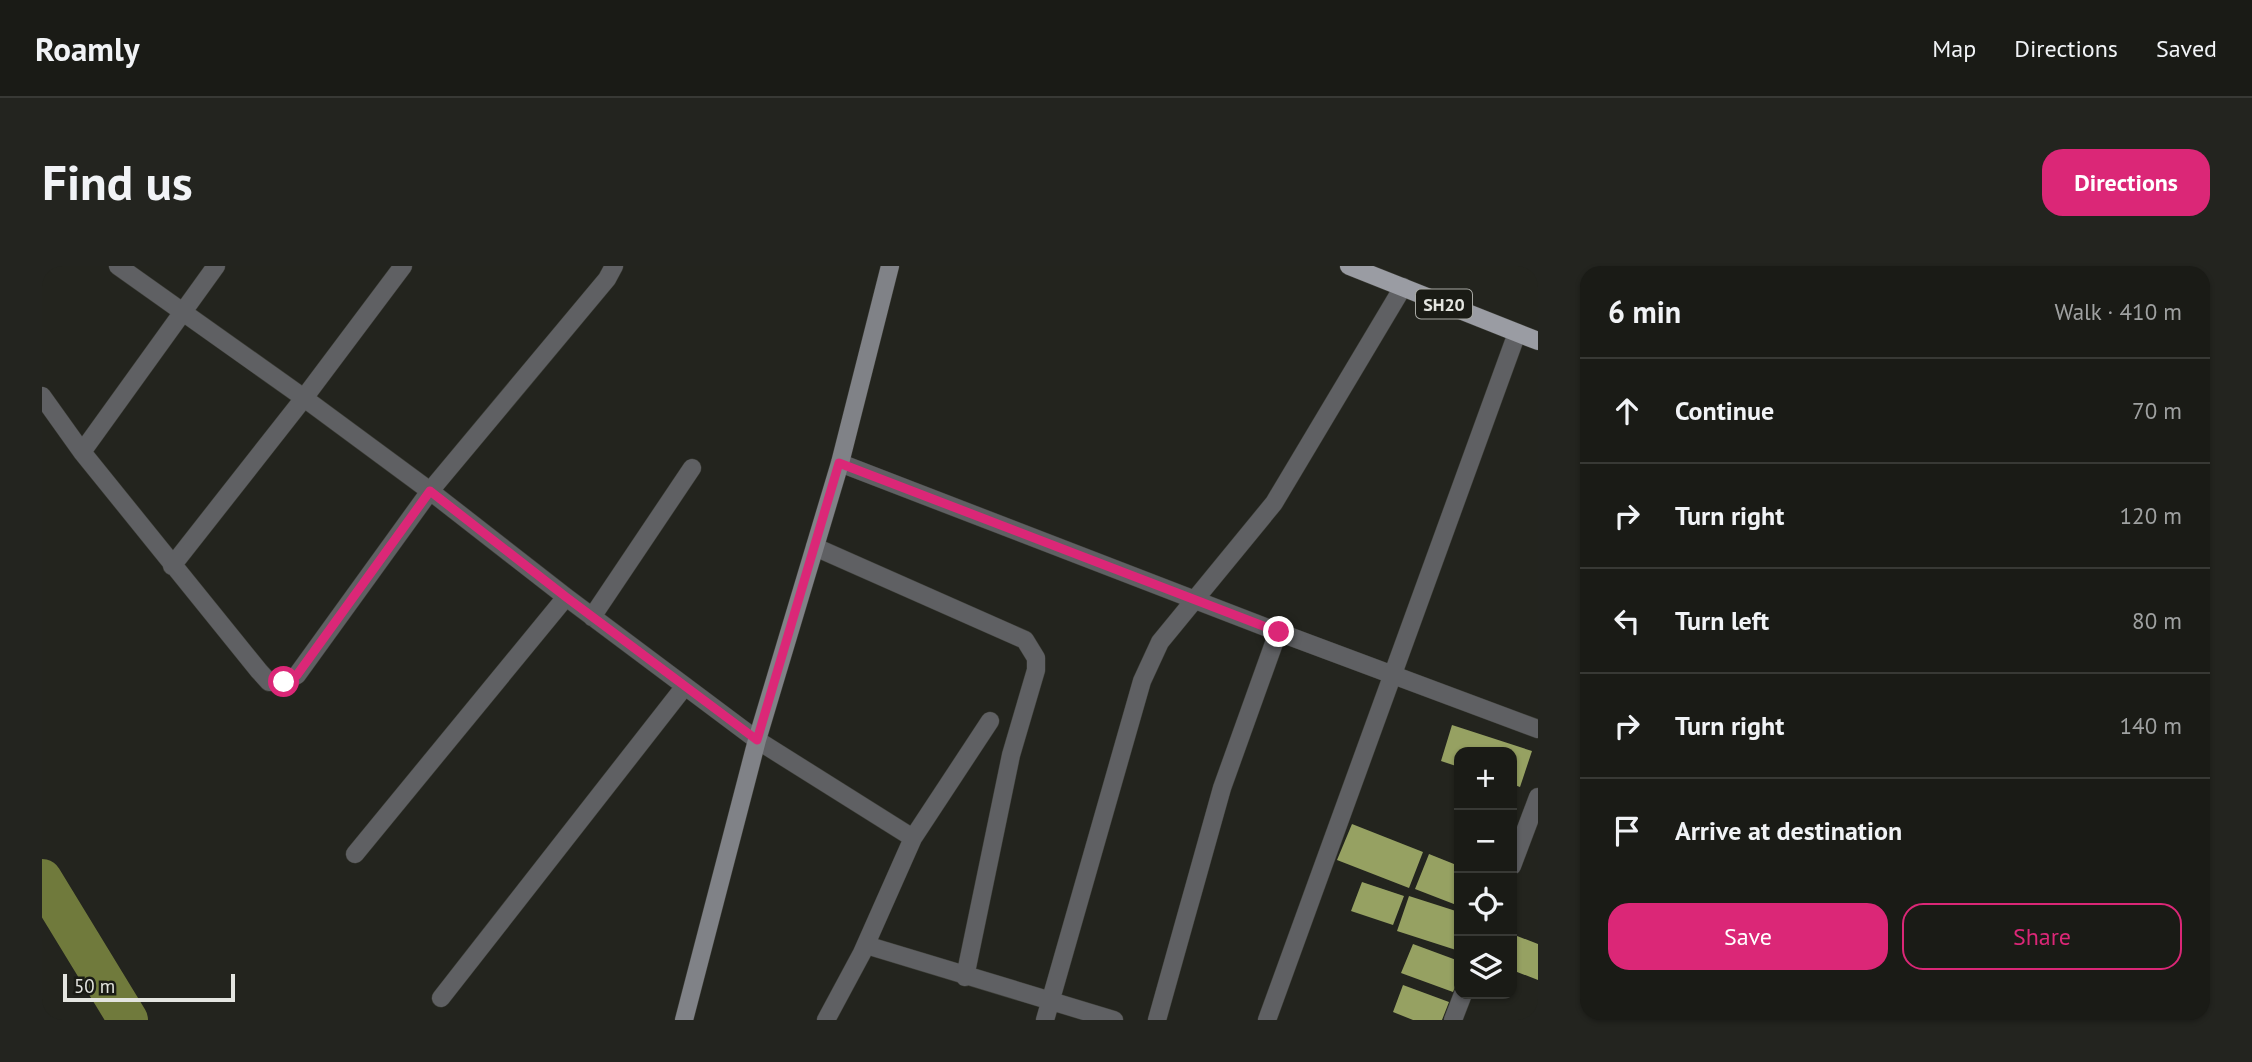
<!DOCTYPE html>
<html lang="en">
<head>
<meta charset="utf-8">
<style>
	body { margin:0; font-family:"PT Sans",sans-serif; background:#23241f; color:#f1f3f6 }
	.controls { position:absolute; right:21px; bottom:21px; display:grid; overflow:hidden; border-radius:14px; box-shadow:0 2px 5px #0004 }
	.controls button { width:63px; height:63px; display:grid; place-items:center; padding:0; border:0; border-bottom:2px solid #383935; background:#1a1b16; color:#f1f3f6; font:35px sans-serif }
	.scale { position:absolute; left:21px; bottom:18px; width:172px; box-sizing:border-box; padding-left:7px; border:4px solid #e4e5e0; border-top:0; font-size:19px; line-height:24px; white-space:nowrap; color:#e4e5e0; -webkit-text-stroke:5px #1a1b15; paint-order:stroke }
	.stop { position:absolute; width:21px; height:21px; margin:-16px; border:5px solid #db2777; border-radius:50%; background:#fff }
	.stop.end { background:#db2777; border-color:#fff; box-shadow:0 2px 7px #0008 }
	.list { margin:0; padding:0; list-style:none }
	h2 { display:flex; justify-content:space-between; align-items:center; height:91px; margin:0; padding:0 28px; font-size:30px }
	h2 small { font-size:23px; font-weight:400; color:#9fa1a1 }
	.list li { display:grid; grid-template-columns:46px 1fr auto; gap:21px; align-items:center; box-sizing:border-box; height:105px; padding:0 28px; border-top:2px solid #383935 }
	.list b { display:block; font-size:26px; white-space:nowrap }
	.list em { font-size:23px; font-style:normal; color:#9fa1a1 }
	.actions { display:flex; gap:14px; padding:21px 28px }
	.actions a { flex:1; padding:16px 0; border:2px solid #db2777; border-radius:21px; text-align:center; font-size:24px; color:#db2777 }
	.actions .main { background:#db2777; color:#fff }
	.icon { flex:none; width:38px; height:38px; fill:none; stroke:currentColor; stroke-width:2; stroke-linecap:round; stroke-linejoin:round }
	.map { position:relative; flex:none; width:1496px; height:754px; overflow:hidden; border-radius:21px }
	header { display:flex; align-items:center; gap:42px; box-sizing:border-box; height:98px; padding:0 35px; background:#1a1b16; border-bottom:2px solid #383935 }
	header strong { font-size:33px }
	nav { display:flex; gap:38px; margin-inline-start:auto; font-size:24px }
	.intro { display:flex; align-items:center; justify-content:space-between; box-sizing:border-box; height:168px; padding:0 42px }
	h1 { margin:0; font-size:49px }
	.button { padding:18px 32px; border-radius:21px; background:#db2777; color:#fff; font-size:24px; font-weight:700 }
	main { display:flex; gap:42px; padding:0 42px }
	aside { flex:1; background:#1a1b16; border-radius:21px; box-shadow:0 2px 5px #0004 }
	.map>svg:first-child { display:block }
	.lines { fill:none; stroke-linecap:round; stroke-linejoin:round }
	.river { stroke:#707a3c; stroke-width:40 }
	.building { fill:#96a162 }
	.street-casing { stroke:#3e3f39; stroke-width:19 }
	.secondary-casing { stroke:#3e3f39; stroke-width:19 }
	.primary-casing { stroke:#3e3f39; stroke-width:19 }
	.street { stroke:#5f6063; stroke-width:18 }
	.secondary { stroke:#808287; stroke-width:18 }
	.primary { stroke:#9a9ca3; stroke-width:18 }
	.route { stroke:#db2777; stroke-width:9 }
	.labels { text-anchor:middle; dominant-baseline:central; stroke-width:7; stroke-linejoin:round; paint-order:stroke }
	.shield { fill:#1a1b15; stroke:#a7a8a3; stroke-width:2 }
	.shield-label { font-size:18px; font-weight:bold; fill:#e4e5e0 }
</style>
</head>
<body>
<header>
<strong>Roamly</strong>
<nav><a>Map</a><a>Directions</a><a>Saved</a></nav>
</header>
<div class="intro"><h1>Find us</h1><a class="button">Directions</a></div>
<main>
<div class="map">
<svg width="1496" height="754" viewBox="0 0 1496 754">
	<rect width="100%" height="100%" fill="#23241e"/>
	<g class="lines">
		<!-- river -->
		<path class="river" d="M0,613L86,754"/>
	</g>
	<!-- building -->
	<path class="building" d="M1410,459L1490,485L1478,521L1470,518V486H1417V501L1399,495Z
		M1310,558L1381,586L1367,622L1295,594Z
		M1387,588L1417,600V640L1373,623Z
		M1320,616L1362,630L1351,659L1309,645Z
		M1367,630L1417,646V673L1414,684L1355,665Z
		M1470,668L1496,678V714L1470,704Z
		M1371,678L1417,695V711L1411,726L1359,707Z
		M1361,719L1407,736L1400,754H1371L1351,746Z"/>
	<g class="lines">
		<defs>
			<path id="street" d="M76,0L262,132L388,225L524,331L715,474L871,572
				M0,130L40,186L217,405L227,416H242L255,409L388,225L565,13L572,0
				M40,186L174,0
				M798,197L1236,366L1496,463
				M773,281L983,374L994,392V404L969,489L923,711
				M130,300L262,132L361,0
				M550,351L650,202
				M313,588L524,331
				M1470,600L1496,531
				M824,679L1072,754
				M399,732L643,420
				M784,754L820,687L871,572L948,455
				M1003,754L1100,415L1118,376L1232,237L1361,21
				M1115,754L1180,522L1236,366
				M1225,754L1475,67
				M1411,754L1421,728"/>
			<path id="secondary" d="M642,754L715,474L798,197L848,0"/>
			<path id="primary" d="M1307,0L1496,75"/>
		</defs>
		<!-- street casing -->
		<use href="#street" class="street-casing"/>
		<!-- secondary casing -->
		<use href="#secondary" class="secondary-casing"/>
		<!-- primary casing -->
		<use href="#primary" class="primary-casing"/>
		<!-- street -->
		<use href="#street" class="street"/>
		<!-- secondary -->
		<use href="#secondary" class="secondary"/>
		<!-- primary -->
		<use href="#primary" class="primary"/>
	</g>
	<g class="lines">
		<!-- route -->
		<path class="route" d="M242,416L255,409L388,225L524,331L715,474L797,197L1237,366"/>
	</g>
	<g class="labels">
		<!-- shield labels -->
		<rect class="shield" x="1374" y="23.5" width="56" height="29" rx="5"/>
		<g class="shield-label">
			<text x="1402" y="38">SH20</text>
		</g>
	</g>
</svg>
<div class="controls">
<button>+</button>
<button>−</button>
<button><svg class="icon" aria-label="locate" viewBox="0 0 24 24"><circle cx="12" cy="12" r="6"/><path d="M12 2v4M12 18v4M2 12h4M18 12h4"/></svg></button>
<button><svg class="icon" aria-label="layers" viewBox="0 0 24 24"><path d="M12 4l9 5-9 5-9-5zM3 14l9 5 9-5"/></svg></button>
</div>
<div class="scale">50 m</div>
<div class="stop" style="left:242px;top:416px"></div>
<div class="stop end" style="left:1237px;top:366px"></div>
</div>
<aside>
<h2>6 min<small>Walk · 410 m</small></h2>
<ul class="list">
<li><svg class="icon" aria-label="ahead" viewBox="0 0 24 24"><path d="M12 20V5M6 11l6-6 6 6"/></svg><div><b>Continue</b></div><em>70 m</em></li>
<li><svg class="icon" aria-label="right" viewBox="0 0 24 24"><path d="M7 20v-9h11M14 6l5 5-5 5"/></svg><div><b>Turn right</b></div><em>120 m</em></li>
<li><svg class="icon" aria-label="left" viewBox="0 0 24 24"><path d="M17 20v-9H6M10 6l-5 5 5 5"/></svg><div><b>Turn left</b></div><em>80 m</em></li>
<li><svg class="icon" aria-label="right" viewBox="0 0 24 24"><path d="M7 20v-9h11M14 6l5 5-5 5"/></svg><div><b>Turn right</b></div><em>140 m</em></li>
<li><svg class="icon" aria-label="arrive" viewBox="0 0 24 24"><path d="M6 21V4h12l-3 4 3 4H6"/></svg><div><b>Arrive at destination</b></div></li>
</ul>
<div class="actions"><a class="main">Save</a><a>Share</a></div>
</aside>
</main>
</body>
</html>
